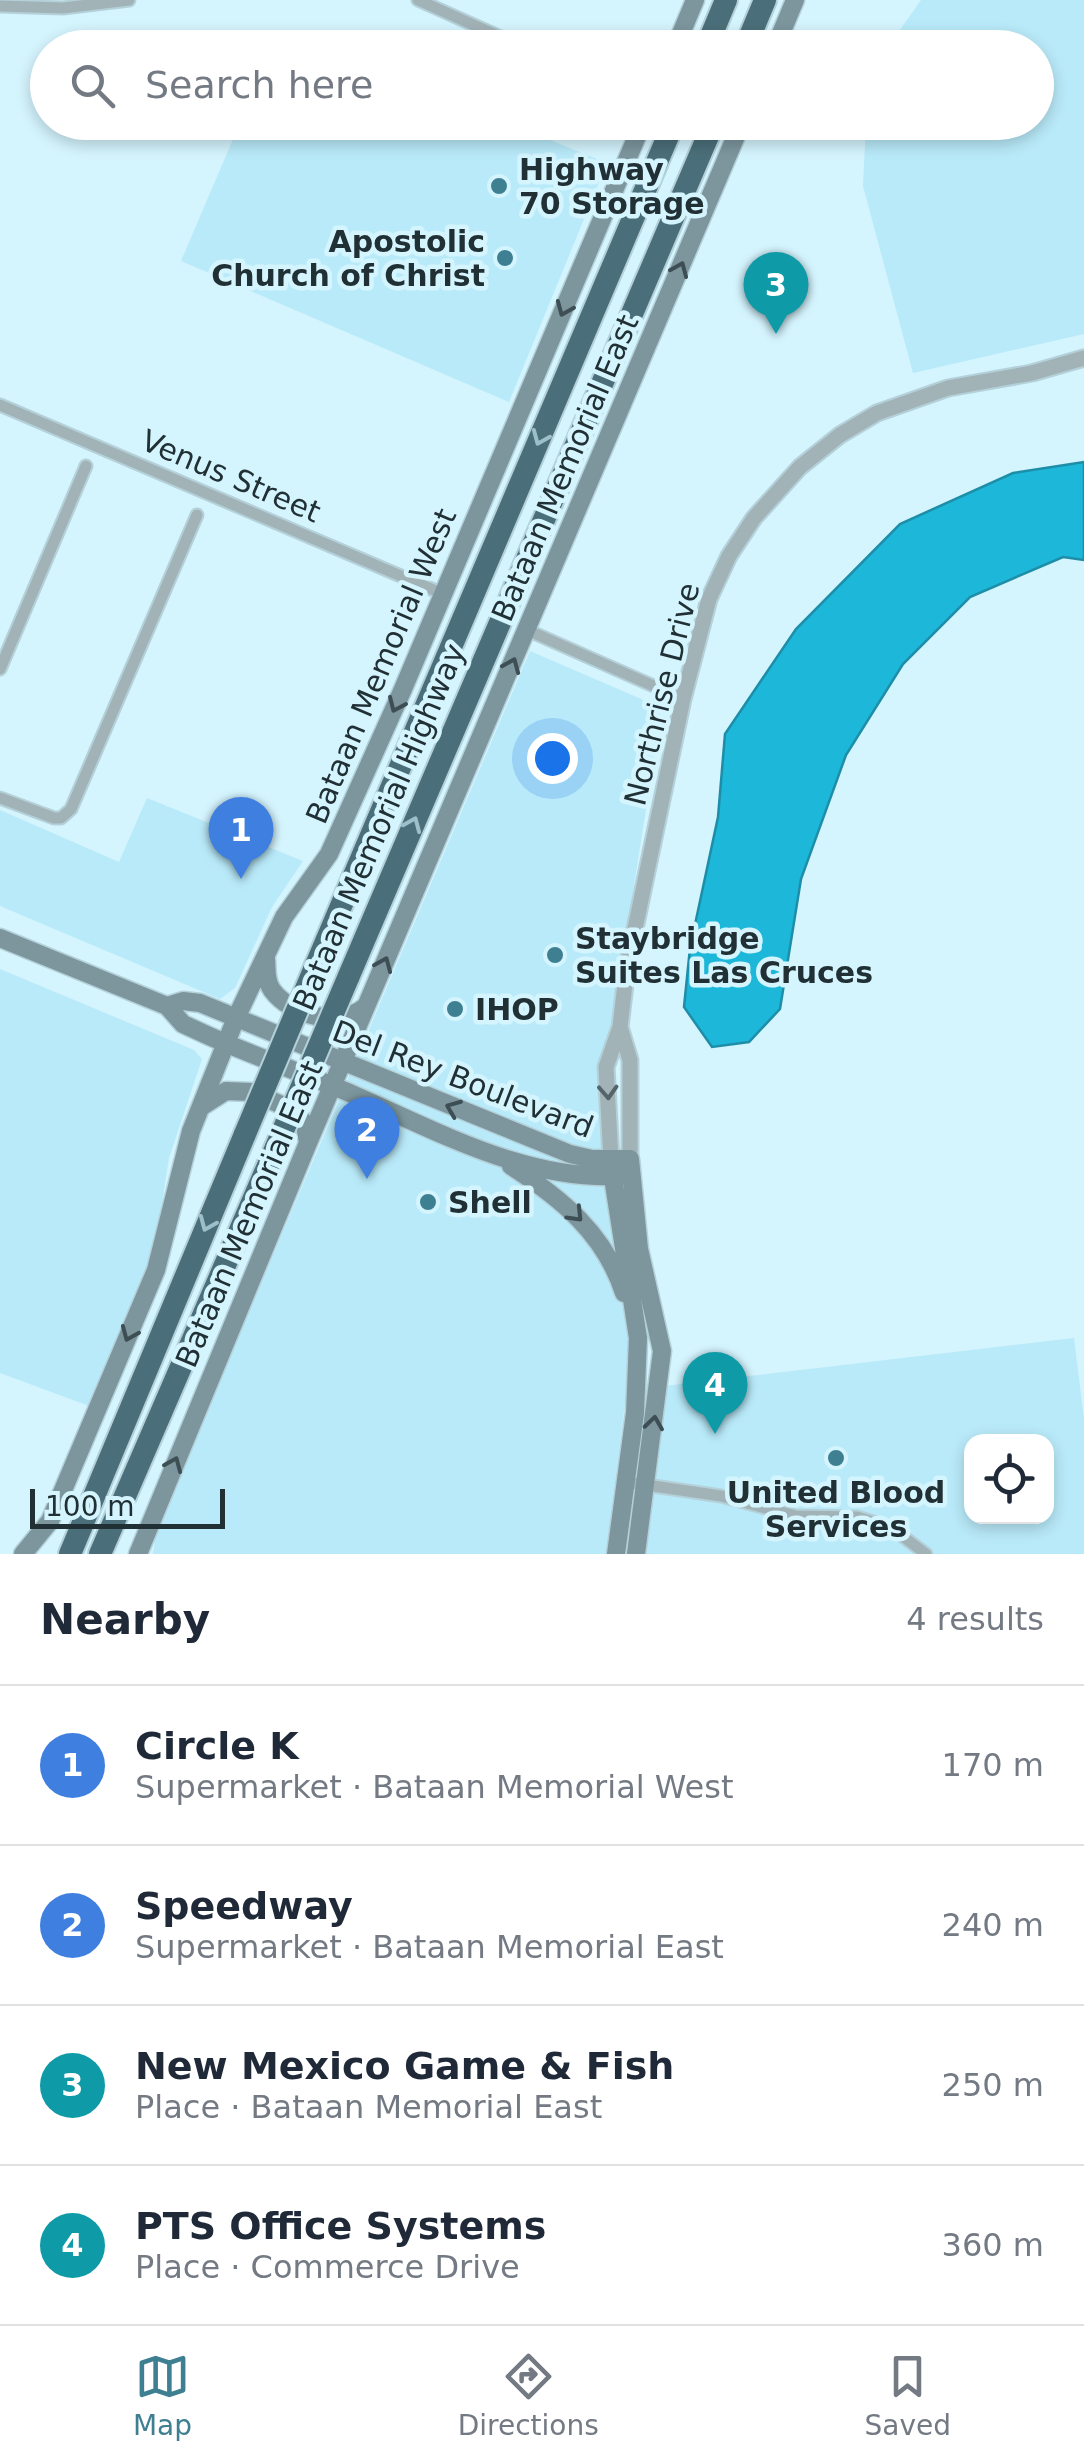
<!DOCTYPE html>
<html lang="en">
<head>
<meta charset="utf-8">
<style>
	body { margin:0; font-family:"DejaVu Sans",sans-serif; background:#f2f2f3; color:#1f2937 }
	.controls { position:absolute; right:30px; bottom:30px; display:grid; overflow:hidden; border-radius:20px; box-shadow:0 5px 15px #0003 }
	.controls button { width:90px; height:90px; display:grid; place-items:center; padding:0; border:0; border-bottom:2px solid #e0e1e3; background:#fff; color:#1f2937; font:50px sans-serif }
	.scale { position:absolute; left:30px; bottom:25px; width:195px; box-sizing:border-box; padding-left:10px; border:5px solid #213035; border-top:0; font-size:28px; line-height:35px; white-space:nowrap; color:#213035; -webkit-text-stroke:8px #d4f4fe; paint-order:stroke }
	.you { position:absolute; left:552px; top:758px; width:35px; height:35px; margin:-25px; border:8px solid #fff; border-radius:50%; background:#1a73e8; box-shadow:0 0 0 15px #1a73e833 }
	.badge { display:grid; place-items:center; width:65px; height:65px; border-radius:50%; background:#3e7f91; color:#fff; font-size:32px; font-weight:700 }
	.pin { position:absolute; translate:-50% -82px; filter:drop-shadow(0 2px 5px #0008) }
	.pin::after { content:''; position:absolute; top:52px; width:35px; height:30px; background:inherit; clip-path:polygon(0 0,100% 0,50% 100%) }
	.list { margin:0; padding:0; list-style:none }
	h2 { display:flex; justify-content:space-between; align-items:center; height:130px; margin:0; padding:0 40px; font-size:42px }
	h2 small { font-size:32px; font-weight:400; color:#747a83 }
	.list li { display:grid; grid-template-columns:65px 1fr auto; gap:30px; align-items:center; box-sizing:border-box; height:160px; padding:0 40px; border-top:2px solid #e0e1e3 }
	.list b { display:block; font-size:38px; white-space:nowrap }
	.list p { margin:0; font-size:32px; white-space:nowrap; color:#747a83 }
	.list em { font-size:32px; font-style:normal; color:#747a83 }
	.icon { flex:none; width:55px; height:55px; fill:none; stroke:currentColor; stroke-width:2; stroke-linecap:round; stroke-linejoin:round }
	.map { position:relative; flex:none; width:1084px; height:1554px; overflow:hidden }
	.search { position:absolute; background:#fff; box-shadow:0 5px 15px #0003; left:30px; right:30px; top:30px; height:110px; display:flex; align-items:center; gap:25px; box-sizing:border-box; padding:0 35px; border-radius:55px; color:#747a83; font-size:38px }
	.sheet { height:770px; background:#fff }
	nav { display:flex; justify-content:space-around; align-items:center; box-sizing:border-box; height:140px; border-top:2px solid #e0e1e3; background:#fff; font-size:28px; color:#747a83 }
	nav a { display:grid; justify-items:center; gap:5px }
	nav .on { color:#3e7f91 }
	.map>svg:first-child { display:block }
	.built { fill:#b9eaf9; fill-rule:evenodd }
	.water { fill:#1cb7d9; stroke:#1e8ea8; stroke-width:2.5 }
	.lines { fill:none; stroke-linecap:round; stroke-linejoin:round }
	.minor-casing { stroke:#b4d1da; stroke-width:15 }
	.tertiary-casing { stroke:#b4d1da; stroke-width:19 }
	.secondary-casing { stroke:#b4d1da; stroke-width:21 }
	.motorway-casing { stroke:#b4d1da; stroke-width:26 }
	.minor { stroke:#a2b3b8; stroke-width:11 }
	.tertiary { stroke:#a2b3b8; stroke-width:15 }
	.secondary { stroke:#7d969d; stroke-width:18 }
	.motorway { stroke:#4b6f7a; stroke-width:22 }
	.motorway-bridge-casing { stroke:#b4d1da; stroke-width:26; stroke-linecap:butt }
	.motorway-bridge { stroke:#4b6f7a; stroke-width:22 }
	.oneway { stroke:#3d4f54 }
	.oneway2 { stroke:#9dbfc9 }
	.oneway3 { stroke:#556469 }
	.poi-dot { fill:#3e7f91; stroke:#d4f4fe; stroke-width:4 }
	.labels { text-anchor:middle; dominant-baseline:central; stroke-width:9; stroke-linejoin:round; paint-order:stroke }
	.poi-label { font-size:30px; font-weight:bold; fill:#213035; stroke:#d4f4fe; text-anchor:start }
	.street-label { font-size:30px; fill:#213035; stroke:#d4f4fe }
</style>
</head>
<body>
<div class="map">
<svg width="1084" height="1554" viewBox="0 0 1084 1554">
	<rect width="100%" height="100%" fill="#d4f4fe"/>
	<!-- built -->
	<path class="built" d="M921,0H1084V334L913,373L863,186L866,123L1036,122V48L888,47Z
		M240,123H508L607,163L509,402L181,261Z
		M530,651L662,708L599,1107L633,1340L606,1554H153L156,1530Z
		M147,798L303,861L272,907L235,988L220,999L0,906V810L119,862Z
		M0,969L194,1050L202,1059L169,1158L154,1255L92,1407L0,1373Z
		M1074,1338L1084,1419V1554H642L664,1386ZM972,1442H1046V1516H972Z"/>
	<!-- water -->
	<path class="water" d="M1084,462V560L1063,557L970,597L903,664L846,755L801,879L780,1009L749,1042L712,1047L684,1007L690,948L718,817L725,734L796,629L900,524L1013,473Z"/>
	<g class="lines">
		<defs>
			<path id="minor" d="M418,0L525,48
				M0,6L63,8L129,0
				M0,405L443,594
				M527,630L683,699
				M0,669L86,466
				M0,798L54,818H61L71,809L197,515
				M626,1482L721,1496L796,1516L857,1517L892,1528L926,1554"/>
			<path id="tertiary" d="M620,1027L630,1060V1159
				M611,1160L606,1067L620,1027L627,967L683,699L709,599L729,556L754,518L800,467L840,435L877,413L948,388L1032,373L1084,358"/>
			<path id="secondary" d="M675,48L695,0
				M775,48L795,0
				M0,938L167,1006L183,1024L209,1036C254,1056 300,1072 345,1091C436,1130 530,1185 631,1175
				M266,959C267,969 265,980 272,990C291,1016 340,1028 365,1007
				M167,1006L183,1001L200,1003L570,1154L592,1159H630L639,1249L662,1351L636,1554
				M201,1107L226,1091L251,1092L296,1111L305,1125L308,1143
				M611,1165L638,1338L635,1413L616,1554
				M511,1166C561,1198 605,1234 624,1293
				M23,1554L50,1521L156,1270L191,1131L236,1018L284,917L329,854L403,689L643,122
				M138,1554L308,1143L742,122"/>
			<path id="motorway" d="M706,48L726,0
				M745,48L765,0
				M316,965L674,122
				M348,978L714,122
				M70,1554L245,1134
				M100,1554L276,1147"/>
		</defs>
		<!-- minor casing -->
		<use href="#minor" class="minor-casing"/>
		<!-- tertiary casing -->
		<use href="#tertiary" class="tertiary-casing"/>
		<!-- secondary casing -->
		<use href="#secondary" class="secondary-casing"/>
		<!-- motorway casing -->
		<use href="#motorway" class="motorway-casing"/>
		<!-- minor -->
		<use href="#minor" class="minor"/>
		<!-- tertiary -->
		<use href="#tertiary" class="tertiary"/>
		<!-- secondary -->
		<use href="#secondary" class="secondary"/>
		<!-- motorway -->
		<use href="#motorway" class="motorway"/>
		<defs>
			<path id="motorway-bridge" d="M245,1134L316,965
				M276,1147L348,978"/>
		</defs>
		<!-- motorway-bridge casing -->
		<use href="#motorway-bridge" class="motorway-bridge-casing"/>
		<!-- motorway-bridge -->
		<use href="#motorway-bridge" class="motorway-bridge"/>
	</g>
	<!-- one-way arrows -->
	<defs><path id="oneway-chevron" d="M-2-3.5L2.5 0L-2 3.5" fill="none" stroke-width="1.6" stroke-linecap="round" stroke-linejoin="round" transform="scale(2.5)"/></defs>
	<g class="oneway">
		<use href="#oneway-chevron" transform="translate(680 269) rotate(-67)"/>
		<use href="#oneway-chevron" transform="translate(564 309) rotate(113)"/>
		<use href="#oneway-chevron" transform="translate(512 665) rotate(-67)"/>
		<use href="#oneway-chevron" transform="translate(396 705) rotate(114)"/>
		<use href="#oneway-chevron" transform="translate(384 964) rotate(-67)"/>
		<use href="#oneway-chevron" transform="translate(453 1108) rotate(-158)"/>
		<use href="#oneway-chevron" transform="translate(576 1215) rotate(46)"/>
		<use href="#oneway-chevron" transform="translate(129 1334) rotate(113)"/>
		<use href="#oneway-chevron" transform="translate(654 1423) rotate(-82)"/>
		<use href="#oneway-chevron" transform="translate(174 1464) rotate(-67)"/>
	</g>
	<g class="oneway2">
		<use href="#oneway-chevron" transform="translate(540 438) rotate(113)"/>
		<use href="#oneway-chevron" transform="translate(413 824) rotate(-67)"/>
		<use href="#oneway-chevron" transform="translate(207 1224) rotate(113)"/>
	</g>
	<use class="oneway3" href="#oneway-chevron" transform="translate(608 1092) rotate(87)"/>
	<!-- markers -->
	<g class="poi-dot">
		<circle cx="499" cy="186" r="10"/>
		<circle cx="505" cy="258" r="10"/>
		<circle cx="555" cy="955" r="10"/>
		<circle cx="455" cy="1009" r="10"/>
		<circle cx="428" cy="1202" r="10"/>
		<circle cx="836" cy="1458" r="10"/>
	</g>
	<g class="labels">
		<!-- poi labels -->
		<g class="poi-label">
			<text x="519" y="169">Highway<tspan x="519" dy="34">70 Storage</tspan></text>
			<text x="485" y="241" text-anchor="end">Apostolic<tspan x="485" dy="34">Church of Christ</tspan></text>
			<text x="575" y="938">Staybridge<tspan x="575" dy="34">Suites Las Cruces</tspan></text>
			<text x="475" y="1009">IHOP</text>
			<text x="448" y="1202">Shell</text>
			<text x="836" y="1492" text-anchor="middle">United Blood<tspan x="836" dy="34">Services</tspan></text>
		</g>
		<!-- street labels -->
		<g class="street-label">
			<text transform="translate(565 468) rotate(-67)">Bataan Memorial East</text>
			<text transform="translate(231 476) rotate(23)">Venus Street</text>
			<text transform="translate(381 666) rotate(-67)">Bataan Memorial West</text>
			<text transform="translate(662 694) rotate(-76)">Northrise Drive</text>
			<text transform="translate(379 827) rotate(-67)">Bataan Memorial Highway</text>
			<text transform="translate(463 1079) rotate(21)">Del Rey Boulevard</text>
			<text transform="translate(249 1214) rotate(-67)">Bataan Memorial East</text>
		</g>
	</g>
</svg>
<div class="controls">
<button><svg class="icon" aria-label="locate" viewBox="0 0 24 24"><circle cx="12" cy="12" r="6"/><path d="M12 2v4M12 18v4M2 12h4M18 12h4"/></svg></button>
</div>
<div class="scale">100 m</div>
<div class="you"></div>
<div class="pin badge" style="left:241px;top:879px;background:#3f7fe0">1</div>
<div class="pin badge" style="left:367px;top:1179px;background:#3f7fe0">2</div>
<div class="pin badge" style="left:776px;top:334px;background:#0f9aa8">3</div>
<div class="pin badge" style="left:715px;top:1434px;background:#0f9aa8">4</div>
<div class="search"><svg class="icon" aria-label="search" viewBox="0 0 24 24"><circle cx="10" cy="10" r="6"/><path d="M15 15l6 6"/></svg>Search here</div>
</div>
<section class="sheet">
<h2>Nearby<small>4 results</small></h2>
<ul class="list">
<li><span class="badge" style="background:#3f7fe0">1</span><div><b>Circle K</b><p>Supermarket · Bataan Memorial West</p></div><em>170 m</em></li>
<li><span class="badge" style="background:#3f7fe0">2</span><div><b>Speedway</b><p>Supermarket · Bataan Memorial East</p></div><em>240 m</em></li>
<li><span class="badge" style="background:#0f9aa8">3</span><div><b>New Mexico Game &amp; Fish</b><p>Place · Bataan Memorial East</p></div><em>250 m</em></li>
<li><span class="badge" style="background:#0f9aa8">4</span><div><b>PTS Office Systems</b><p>Place · Commerce Drive</p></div><em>360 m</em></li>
</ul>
</section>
<nav>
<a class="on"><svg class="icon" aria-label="map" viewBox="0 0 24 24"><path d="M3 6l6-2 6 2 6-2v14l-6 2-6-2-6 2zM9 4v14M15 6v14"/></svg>Map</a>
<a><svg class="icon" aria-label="directions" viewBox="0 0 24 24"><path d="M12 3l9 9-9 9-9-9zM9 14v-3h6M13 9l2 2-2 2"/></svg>Directions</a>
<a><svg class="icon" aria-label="saved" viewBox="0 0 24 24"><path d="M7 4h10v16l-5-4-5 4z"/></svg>Saved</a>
</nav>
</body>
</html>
